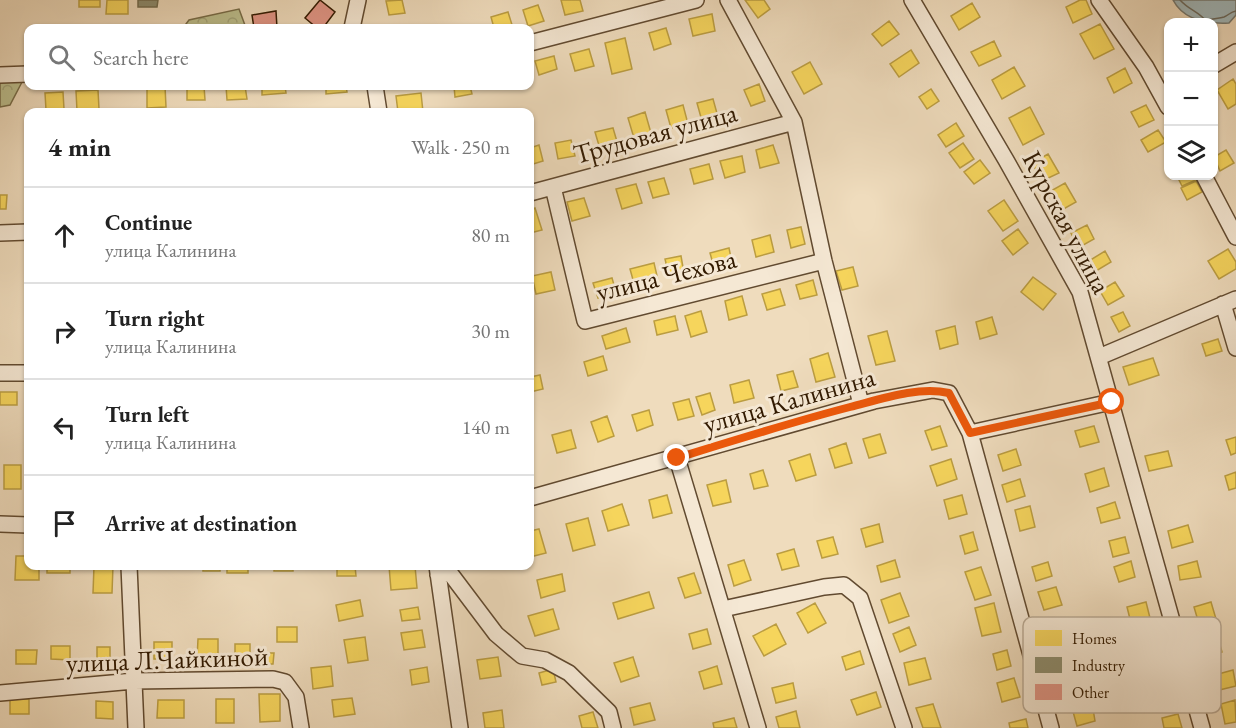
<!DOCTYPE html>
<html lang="en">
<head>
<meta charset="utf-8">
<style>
	body { margin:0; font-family:"EB Garamond",serif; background:#f2f2f2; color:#222 }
	.controls { position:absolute; right:18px; top:18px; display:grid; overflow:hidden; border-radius:12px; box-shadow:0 2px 4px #0004 }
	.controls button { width:54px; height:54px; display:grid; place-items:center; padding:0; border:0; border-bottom:2px solid #e0e0e0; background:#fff; color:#222; font:30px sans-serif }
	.stop { position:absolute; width:18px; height:18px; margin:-14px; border:4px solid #ea580c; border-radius:50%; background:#fff }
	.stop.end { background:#ea580c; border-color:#fff; box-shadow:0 2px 6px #0008 }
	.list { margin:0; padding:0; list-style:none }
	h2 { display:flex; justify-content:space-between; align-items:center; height:78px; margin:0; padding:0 24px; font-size:26px }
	h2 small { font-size:20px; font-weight:400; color:#767676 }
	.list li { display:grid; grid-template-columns:39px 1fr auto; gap:18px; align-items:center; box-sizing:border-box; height:96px; padding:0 24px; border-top:2px solid #e0e0e0 }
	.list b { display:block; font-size:22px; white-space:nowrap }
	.list p { margin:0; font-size:20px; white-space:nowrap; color:#767676 }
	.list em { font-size:20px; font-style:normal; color:#767676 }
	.icon { flex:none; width:33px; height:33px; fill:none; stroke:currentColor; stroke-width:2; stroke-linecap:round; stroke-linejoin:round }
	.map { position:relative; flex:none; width:1236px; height:728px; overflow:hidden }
	.search { position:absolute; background:#fff; box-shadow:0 2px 4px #0004; left:24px; top:24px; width:510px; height:66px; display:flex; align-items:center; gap:15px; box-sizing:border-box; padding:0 21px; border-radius:12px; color:#767676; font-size:22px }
	.panel { position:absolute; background:#fff; box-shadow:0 2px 4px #0004; left:24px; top:108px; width:510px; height:462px; border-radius:12px }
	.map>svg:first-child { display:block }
	.forest { fill:url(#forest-crowns); stroke:#776c48; stroke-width:1.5 }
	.water { fill:#a0b8bc; stroke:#747971; stroke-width:1.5 }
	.homes { fill:#f6d55c; stroke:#bb9d41; stroke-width:1.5 }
	.industry { fill:#8c8c6e; stroke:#716a4d; stroke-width:1.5 }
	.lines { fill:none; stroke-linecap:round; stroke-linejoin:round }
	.shore { stroke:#69695e; stroke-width:1.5 }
	.building { fill:#e19586; stroke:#321a01; stroke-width:1.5 }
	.street-casing { stroke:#614a30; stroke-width:18 }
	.street { stroke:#f5e8d4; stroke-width:15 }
	.route { stroke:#ea580c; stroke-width:8 }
	.labels { text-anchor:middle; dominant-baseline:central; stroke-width:6; stroke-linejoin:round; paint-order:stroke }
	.street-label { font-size:27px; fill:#321a01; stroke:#f5e8d4 }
	.key { fill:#f5e8d4; stroke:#baaa95; stroke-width:1.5 }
	.key-label { font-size:16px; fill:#321a01 }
</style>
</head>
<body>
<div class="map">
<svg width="1236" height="728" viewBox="0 0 1236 728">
	<defs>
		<pattern id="forest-crowns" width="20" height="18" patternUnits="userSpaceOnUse" patternTransform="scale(1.5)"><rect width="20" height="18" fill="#bcbf8e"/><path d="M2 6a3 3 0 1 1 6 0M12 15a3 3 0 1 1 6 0" fill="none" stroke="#a2a479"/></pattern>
	</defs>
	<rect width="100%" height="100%" fill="#efdcbd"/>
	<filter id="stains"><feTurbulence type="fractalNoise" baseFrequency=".00333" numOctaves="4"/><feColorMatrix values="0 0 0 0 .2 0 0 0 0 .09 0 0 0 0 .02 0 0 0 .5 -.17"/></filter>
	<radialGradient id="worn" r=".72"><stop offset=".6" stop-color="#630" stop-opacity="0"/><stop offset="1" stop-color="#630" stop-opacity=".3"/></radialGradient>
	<!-- forest -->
	<path class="forest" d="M239,9L246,28H183L189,20Z
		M0,82H22L10,105L0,107Z"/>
	<!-- water -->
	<path class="water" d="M1173,0H1236V15L1229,23C1209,24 1184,21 1173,0Z"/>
	<!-- homes -->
	<path class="homes" d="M79,0H100V7H79Z
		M107,0H128V14H106Z
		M402,0L405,13L389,15L386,1Z
		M561,0H580L583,11L565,15Z
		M745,0H764L770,9L758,18Z
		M1080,0H1086L1092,14L1073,23L1066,7Z
		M972,3L980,17L959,30L951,16Z
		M538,5L544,21L528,26L523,10Z
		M508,12L513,28H494L491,17Z
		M712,14L715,31L693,36L689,19Z
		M889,21L899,34L882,46L872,34Z
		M1100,24L1114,49L1094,59L1080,34Z
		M666,28L671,44L654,50L649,33Z
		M625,38L632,69L612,74L605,43Z
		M994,41L1001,56L979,66L971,52Z
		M589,49L594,66L575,71L570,54Z
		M911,50L919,63L899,77L890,64Z
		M554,56L557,69L539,75L535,61Z
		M810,62L822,84L804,94L792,72Z
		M1014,67L1025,86L1002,99L992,80Z
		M1125,68L1132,83L1114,93L1107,78Z
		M1233,79L1236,84V104L1228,109L1217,90Z
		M759,84L765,101L751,106L744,90Z
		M147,86H165L166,107L147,108Z
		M187,86H204L205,100H187Z
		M226,86H245L247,99L227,100Z
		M262,86H285L286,93L262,95Z
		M326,86H346L347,92L326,94Z
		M454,86H470L472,94L455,97Z
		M931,89L939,101L927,109L919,97Z
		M98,90L99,109L77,111L76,91Z
		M63,92L64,109L46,110L45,93Z
		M421,93L423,112H398L396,96Z
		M713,99L718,117L702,121L697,103Z
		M683,105L688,124L671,128L666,110Z
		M1146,105L1154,120L1139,127L1131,112Z
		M1030,107L1044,134L1023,145L1009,118Z
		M645,112L651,133L634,138L628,118Z
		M956,123L964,136L946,147L938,135Z
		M613,128L618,145L600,149L595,132Z
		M1158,130L1166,142L1148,152L1141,140Z
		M571,140L575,156L558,159L555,143Z
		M963,143L974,159L960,168L949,153Z
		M539,145L543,161L530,165V148Z
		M773,145L779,163L760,168L756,150Z
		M1226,150L1234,163L1220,171L1214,157Z
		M1048,154L1059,173L1042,181L1032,163Z
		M742,156L745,172L725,178L720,161Z
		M980,160L990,173L974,184L964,172Z
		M709,164L713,179L694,184L690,169Z
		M1177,176H1194L1196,180L1182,186Z
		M664,178L669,194L653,198L648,182Z
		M1196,181L1202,192L1187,200L1181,188Z
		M1065,183L1076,202L1060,211L1049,192Z
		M636,184L642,203L622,209L616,189Z
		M0,195H7L6,209H0Z
		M584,198L590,216L572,221L567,202Z
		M1004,200L1018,221L1003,231L988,211Z
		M535,208L542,230L530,233V210Z
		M1087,225L1094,239L1078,248L1071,233Z
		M801,227L805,244L791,248L787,230Z
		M1018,229L1028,243L1013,255L1002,241Z
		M770,235L774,252L756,257L752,240Z
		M729,248L732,263L714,267L710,253Z
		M1228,249L1236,262V269L1219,279L1208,261Z
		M1105,251L1111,262L1091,274L1084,264Z
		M681,256L684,273L669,276L665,259Z
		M654,263L658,280L635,287L630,269Z
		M853,267L858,286L842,290L836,271Z
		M551,272L555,290L536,294L532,276Z
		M1033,277L1056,294L1043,310L1021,292Z
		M612,278L616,292L598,298L593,283Z
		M813,280L817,295L800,299L796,285Z
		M1115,282L1124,296L1108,305L1100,291Z
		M780,289L785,305L767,310L762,294Z
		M742,296L747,315L729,320L725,301Z
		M701,311L707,332L691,337L685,316Z
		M1123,312L1130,326L1119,332L1111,317Z
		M675,316L678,330L657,335L654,321Z
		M992,317L997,334L980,339L976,322Z
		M955,326L958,344L940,349L936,331Z
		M626,328L630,342L606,349L602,336Z
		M887,331L895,361L876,365L868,336Z
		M1218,339L1222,351L1206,356L1202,344Z
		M828,353L835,377L816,382L810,359Z
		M603,356L607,370L588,376L584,362Z
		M1153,358L1159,375L1129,385L1123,367Z
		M793,371L798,387L781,391L777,375Z
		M540,375L543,389L530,392V377Z
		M749,380L754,398L734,403L730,385Z
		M0,392H17V405H0Z
		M710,393L715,410L702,415L696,397Z
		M689,399L694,416L678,420L673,403Z
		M649,410L653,425L637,431L632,415Z
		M607,416L614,436L598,442L591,422Z
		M940,426L947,446L932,450L925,431Z
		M1094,426L1099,442L1080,447L1075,431Z
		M571,430L576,448L557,453L552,435Z
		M880,434L886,453L869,458L863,439Z
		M1236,437V453L1231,455L1226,440Z
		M846,443L852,463L835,468L829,449Z
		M1016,449L1021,465L1003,471L998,455Z
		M1168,451L1172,466L1149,471L1145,456Z
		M810,454L816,475L796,481L789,461Z
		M951,459L957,479L937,486L930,466Z
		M4,465H21V489H4Z
		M1104,468L1109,486L1090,492L1085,474Z
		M763,470L768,486L754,489L750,474Z
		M1236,472V488L1229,490L1225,476Z
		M1020,479L1025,496L1007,502L1002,485Z
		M726,480L731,502L713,506L707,485Z
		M667,495L672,513L653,518L649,500Z
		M962,495L967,514L949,519L944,500Z
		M1115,502L1120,518L1101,523L1097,508Z
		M622,504L629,525L608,531L602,511Z
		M1030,506L1035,527L1020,531L1015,510Z
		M588,518L595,545L573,551L566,524Z
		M879,524L883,542L866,547L861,529Z
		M1188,525L1193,542L1172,548L1168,531Z
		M539,529L546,553L530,557V531Z
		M973,532L978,550L965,554L960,536Z
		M833,537L838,554L822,558L817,541Z
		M1125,537L1129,553L1113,557L1109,541Z
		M794,549L799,566L782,570L777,554Z
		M16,556H28V566H39V580H15Z
		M744,560L751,580L734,586L728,565Z
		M895,560L900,577L881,582L877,566Z
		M1131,561L1135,577L1119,582L1114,567Z
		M1197,561L1201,577L1180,580L1178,566Z
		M1048,562L1052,576L1036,581L1032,567Z
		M47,566H70V573H47Z
		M94,566H113L112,593H93Z
		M150,566H177V569L150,568Z
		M203,566H220V571H203Z
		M227,566H248V573H227Z
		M274,566H293V571H274Z
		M337,566H355L356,576H337Z
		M389,566H415L417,588L391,590Z
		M981,567L991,595L975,600L965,572Z
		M694,573L701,593L685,598L678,578Z
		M562,574L565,591L541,598L537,580Z
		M1056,587L1062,605L1044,610L1038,592Z
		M649,592L654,608L618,619L613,603Z
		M900,593L909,616L889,623L881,600Z
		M360,600L363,616L339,621L336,605Z
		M1146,602L1150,618L1131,623L1127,607Z
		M1211,602L1216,619L1199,624L1194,607Z
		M815,603L826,623L808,633L797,613Z
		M994,603L1001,632L982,636L975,608Z
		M418,607L420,619L402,621L400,610Z
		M553,609L559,629L535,636L528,616Z
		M776,624L786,644L764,656L753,636Z
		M277,627H297V642H277Z
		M909,627L916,645L900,652L893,634Z
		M707,629L711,644L693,649L689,634Z
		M422,630L425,647L404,650L401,633Z
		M1217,635L1222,652L1204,658L1200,640Z
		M365,637L368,660L348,663L344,640Z
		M198,639H218V660L197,659Z
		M154,642H172V659H154Z
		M235,644H250V657L235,656Z
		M51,646H70V660L51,659Z
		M97,647H110V662L97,661Z
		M16,650H37L36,664H16Z
		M1007,650L1011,666L997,670L993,654Z
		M860,651L864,664L846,670L842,657Z
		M254,653H274L273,664H254Z
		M498,657L501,676L480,679L477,660Z
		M633,657L639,676L621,682L614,663Z
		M925,658L931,679L909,685L904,663Z
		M331,666L333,686L313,689L311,668Z
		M717,666L722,684L704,689L699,672Z
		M427,667L429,682L412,685L410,670Z
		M553,669L556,682L542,685L539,673Z
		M1233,670L1236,686L1215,691L1211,676Z
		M1014,678L1020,697L1002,702L997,683Z
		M793,683L796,698L776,703L772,688Z
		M876,692L881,707L857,715L851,700Z
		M259,694H280V721L260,722Z
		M352,698L355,714L334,717L332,700Z
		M10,699H29V714H10Z
		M216,699H234V723H216Z
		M158,700H184V718H157Z
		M1235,700L1236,722L1225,724L1221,704Z
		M96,701L113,702V719L96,718Z
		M650,703L655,720L634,725L630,708Z
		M1092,703L1095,721L1077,726L1072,708Z
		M933,704L941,728H923L916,708Z
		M502,710L504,728H485L483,713Z
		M796,711L800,728H779L776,717Z
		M593,712L598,728H582L579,716Z
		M1178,714L1182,728H1164L1162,718Z
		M734,718L737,728H714L713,723Z
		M1026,719L1028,728H1010L1009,723Z"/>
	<!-- industry -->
	<path class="industry" d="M138,0H158L157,7H138Z"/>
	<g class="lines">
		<!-- shore -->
		<path class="shore" d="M1180,0C1189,10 1199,12 1206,21C1212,18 1218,19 1224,17C1229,15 1230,12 1236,11"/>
	</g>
	<!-- building -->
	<path class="building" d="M320,0L335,12L323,28H317L305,18Z
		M276,11L277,28H254L252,15Z"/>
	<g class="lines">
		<defs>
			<path id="street" d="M728,0L794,122L824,261L861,404
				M912,0L1006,160L1080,292L1202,728
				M1099,0L1146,67L1168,107
				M352,28L358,0
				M530,43L696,0
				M1214,65L1236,52
				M0,75L28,74
				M375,86L379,112
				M1204,176L1236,237
				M553,187L585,321L824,261
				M530,193L794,122
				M0,233L28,232
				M1223,304L1236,348
				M1099,357L1236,299
				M0,373H28
				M970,433L1051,728
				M677,458L758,728
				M530,498L874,401L933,390L949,393L970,433L1111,402
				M0,524L28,525
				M129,566L136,728
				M437,566L460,728
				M438,575L450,573L496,634L522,656L545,660L569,673L609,712L613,728
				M723,609L824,587L844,585L860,598L904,728
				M0,693L134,681L273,679L285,682L296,697L301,728"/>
		</defs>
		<!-- street casing -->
		<use href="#street" class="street-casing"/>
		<!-- street -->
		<use href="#street" class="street"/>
	</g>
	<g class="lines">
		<!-- route -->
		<path class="route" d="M677,458C735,440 792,422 850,407C881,399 918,386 949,393L970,433L1112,402"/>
	</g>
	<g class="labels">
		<!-- street labels -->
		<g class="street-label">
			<text transform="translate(655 133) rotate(-15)">Трудовая улица</text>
			<text transform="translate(1067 222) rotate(62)">Курская улица</text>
			<text transform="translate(666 275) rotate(-14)">улица Чехова</text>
			<text transform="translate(789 400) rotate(-16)">улица Калинина</text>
			<text transform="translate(167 659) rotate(-2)">улица Л.Чайкиной</text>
		</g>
	</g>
	<!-- legend -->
	<rect x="1023" y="617" width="198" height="96" rx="9" class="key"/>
	<rect x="1035" y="630" width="27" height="16" fill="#f6d55c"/>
	<rect x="1035" y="657" width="27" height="16" fill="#8c8c6e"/>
	<rect x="1035" y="684" width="27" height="16" fill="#e19586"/>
	<g class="key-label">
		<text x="1072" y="644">Homes</text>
		<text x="1072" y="671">Industry</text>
		<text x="1072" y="698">Other</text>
	</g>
	<rect width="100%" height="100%" filter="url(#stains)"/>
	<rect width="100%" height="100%" fill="url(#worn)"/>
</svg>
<div class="controls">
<button>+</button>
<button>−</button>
<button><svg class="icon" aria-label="layers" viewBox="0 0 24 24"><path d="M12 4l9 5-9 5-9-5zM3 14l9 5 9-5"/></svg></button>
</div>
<div class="stop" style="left:1112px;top:402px"></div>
<div class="stop end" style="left:677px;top:458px"></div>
<div class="search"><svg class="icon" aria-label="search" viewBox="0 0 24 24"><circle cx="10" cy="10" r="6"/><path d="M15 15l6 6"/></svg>Search here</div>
<section class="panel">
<h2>4 min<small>Walk · 250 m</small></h2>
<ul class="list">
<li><svg class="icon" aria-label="ahead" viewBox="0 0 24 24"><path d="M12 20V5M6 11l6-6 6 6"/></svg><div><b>Continue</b><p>улица Калинина</p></div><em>80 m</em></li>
<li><svg class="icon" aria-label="right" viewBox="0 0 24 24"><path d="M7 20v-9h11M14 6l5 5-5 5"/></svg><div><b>Turn right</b><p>улица Калинина</p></div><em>30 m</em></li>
<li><svg class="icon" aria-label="left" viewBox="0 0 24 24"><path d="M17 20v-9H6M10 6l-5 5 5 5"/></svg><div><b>Turn left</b><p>улица Калинина</p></div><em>140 m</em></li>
<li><svg class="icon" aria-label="arrive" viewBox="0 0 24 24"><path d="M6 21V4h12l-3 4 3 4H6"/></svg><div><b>Arrive at destination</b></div></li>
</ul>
</section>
</div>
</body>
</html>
